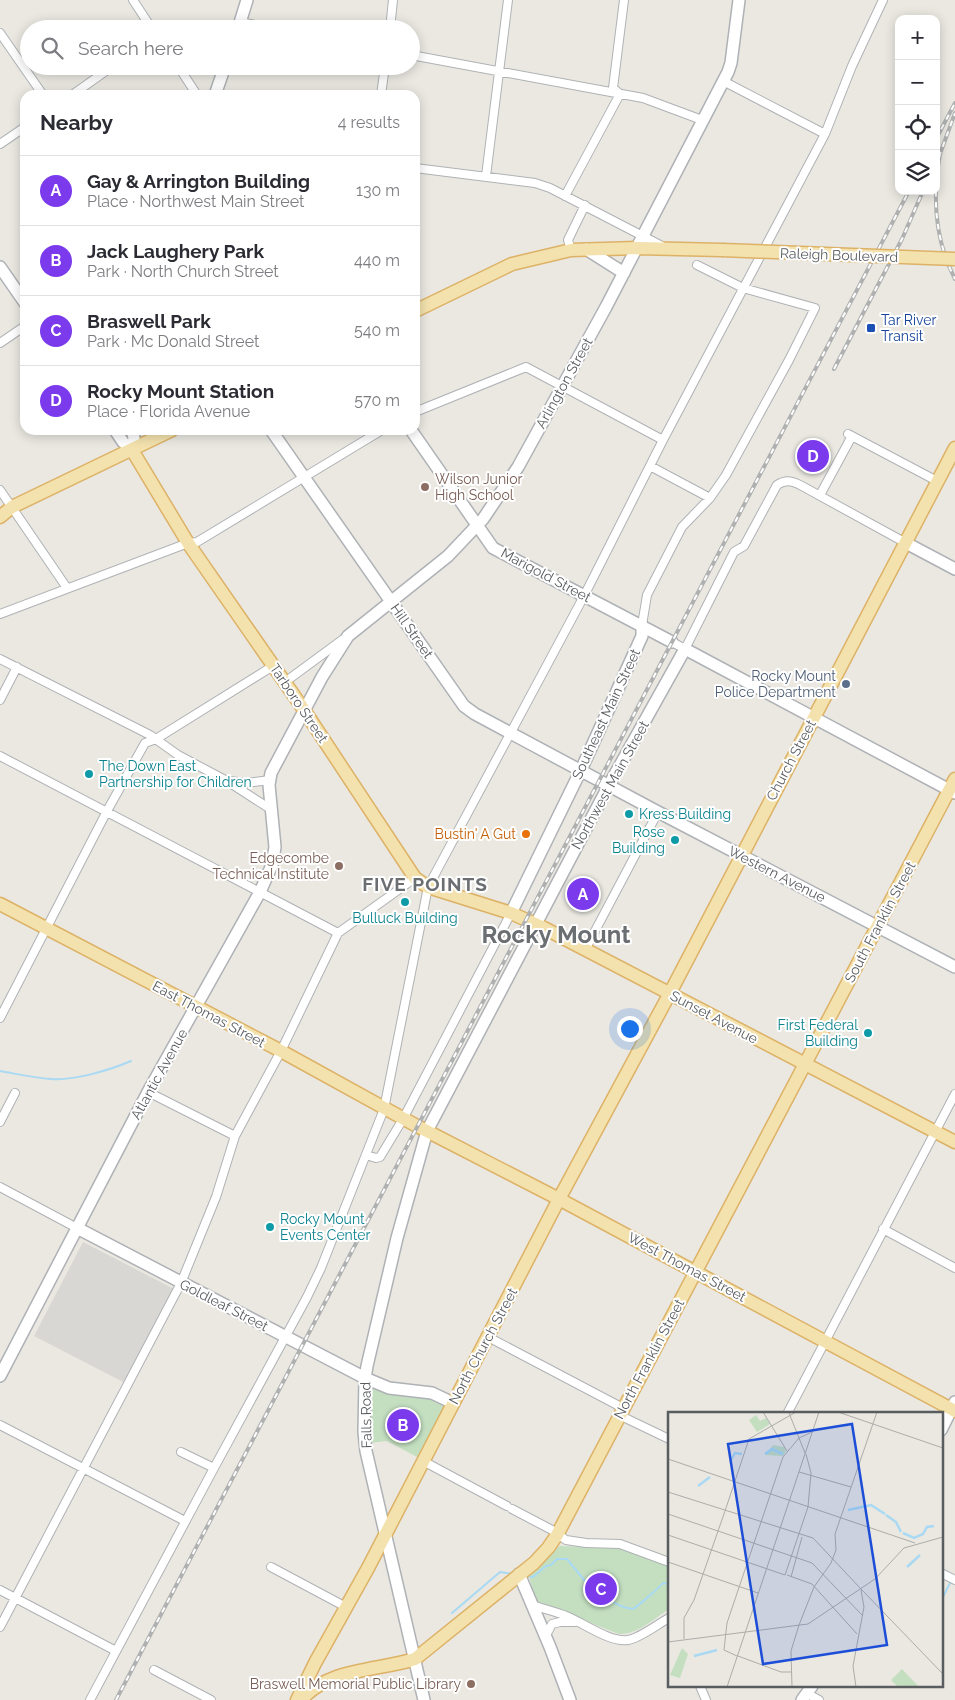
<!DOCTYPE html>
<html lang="en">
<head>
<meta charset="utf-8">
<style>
	body { margin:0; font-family:Raleway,sans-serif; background:#f7f7f7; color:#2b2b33 }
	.controls { position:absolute; right:15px; top:15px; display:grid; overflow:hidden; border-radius:10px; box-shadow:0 2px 12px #0003 }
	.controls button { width:45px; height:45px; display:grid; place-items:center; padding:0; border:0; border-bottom:1px solid #e1e1e2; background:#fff; color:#2b2b33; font:25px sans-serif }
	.you { position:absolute; left:629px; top:1028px; width:18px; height:18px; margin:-12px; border:4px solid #fff; border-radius:50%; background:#1a73e8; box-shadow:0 0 0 8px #1a73e833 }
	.badge { display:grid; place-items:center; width:32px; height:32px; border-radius:50%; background:#7c3aed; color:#fff; font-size:16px; font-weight:700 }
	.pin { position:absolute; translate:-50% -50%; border:2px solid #fff; box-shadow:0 1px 5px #0006 }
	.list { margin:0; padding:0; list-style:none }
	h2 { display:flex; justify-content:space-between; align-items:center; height:65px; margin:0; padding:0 20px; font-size:21px }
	h2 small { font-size:16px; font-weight:400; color:#7c7c81 }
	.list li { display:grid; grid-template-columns:32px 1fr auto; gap:15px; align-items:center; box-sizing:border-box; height:70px; padding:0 20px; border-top:1px solid #e1e1e2 }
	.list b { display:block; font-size:19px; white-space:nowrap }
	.list p { margin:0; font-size:16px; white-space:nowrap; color:#7c7c81 }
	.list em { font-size:16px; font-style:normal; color:#7c7c81 }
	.icon { flex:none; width:28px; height:28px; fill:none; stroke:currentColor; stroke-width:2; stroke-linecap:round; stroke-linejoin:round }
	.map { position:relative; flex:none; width:955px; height:1700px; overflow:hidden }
	.search { position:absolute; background:#fff; box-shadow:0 2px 12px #0003; left:20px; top:20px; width:400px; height:55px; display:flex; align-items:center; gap:12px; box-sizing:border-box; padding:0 18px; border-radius:28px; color:#7c7c81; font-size:19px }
	.panel { position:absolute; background:#fff; box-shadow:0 2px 12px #0003; left:20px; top:90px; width:400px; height:345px; border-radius:15px }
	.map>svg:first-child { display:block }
	.industrial { fill:#d9d7d3 }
	.green { fill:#c3dfc0 }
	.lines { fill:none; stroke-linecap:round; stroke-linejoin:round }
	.stream { stroke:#a9d9f3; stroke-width:2 }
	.street-casing { stroke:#afb2b5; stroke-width:10 }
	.secondary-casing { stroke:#aeb1b5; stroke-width:14 }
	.primary-casing { stroke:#ddb267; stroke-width:15 }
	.street { stroke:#fff; stroke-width:8 }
	.secondary { stroke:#fff; stroke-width:11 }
	.primary { stroke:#f3e2ad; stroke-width:12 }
	.rail-casing { stroke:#afb0b0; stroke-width:4 }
	.rail { stroke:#fff; stroke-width:2; stroke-dasharray:5.5; stroke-linecap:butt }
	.primary-bridge-casing { stroke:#ddb267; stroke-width:15; stroke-linecap:butt }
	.primary-bridge { stroke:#f3e2ad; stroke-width:12 }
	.transit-dot { fill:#1a4fb4; stroke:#fff; stroke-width:2 }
	.education-dot { fill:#8d6e63; stroke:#fff; stroke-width:2 }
	.service-dot { fill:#5c6f8a; stroke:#fff; stroke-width:2 }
	.culture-dot { fill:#0f9aa8; stroke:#fff; stroke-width:2 }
	.food-dot { fill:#e8710a; stroke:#fff; stroke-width:2 }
	.labels { text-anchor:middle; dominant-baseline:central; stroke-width:4; stroke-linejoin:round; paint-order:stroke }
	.street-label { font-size:14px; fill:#5a5d60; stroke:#fff }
	.transit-label { font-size:14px; fill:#164399; stroke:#fff; text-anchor:start }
	.education-label { font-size:14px; fill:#785e54; stroke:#fff; text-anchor:end }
	.service-label { font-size:14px; fill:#4e5e75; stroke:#fff; text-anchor:end }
	.culture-label { font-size:14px; fill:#0d838f; stroke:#fff; text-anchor:start }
	.food-label { font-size:14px; fill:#c56008; stroke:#fff; text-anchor:end }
	.district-label { font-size:19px; font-weight:bold; letter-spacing:1px; fill:#6b6f72; stroke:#fff }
	.town-label { font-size:24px; font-weight:bold; fill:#6b6f72; stroke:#fff }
	.inset-river { fill:none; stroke:#a9d9f3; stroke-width:2.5 }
	.inset-road { fill:none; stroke:#acaca9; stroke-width:1 }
	.view { fill:#1d4ed8; fill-opacity:0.15; stroke:#1d4ed8; stroke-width:2.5 }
	.inset-edge { fill:none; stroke:#5a5d60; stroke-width:2.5 }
</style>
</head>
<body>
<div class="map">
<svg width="955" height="1700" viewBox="0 0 955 1700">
	<rect width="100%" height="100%" fill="#eae8e1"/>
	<!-- industrial -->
	<path class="industrial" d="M83,1242L174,1289L125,1383L34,1336Z"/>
	<!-- green -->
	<path class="green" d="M376,1388L424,1396L443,1403L445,1410L419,1458L387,1441L369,1443L370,1392L373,1389Z
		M560,1546L617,1548L669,1566V1609C655,1618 637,1635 619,1634L562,1612L540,1605L535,1598L529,1576L555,1549Z"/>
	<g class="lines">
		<!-- stream -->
		<path class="stream" d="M0,1071C17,1074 34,1078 51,1079C74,1081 110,1070 131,1061
			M525,1576L533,1577L546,1566L551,1565L557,1559H567L589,1586C600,1586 602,1591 609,1599C615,1604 625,1608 633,1609C638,1606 660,1587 663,1583L669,1584
			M941,1601L951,1581
			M452,1613L500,1572L513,1574"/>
		<defs>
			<path id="street" d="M133,0L152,29
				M240,22L276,29
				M390,29L393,0
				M0,33L43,95
				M411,55L643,98L702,120
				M178,66L197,95
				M723,81L825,134
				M72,95L113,66
				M381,95L385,66
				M0,144L25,127
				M415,168L535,183L550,188L662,246
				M486,176L508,0
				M565,196L620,94L613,88L624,0
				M571,250L568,240L585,205
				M0,343L25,326
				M415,412L526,367L663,440
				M848,434L937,481
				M650,466L710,498
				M0,490L67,588
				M820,495L852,436
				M0,614L188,543L197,542L382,430
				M642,625L647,595L682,527L710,498L726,475L789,360L815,308L743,288L697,265
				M672,642L685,649L734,552L744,546L777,485C786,479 793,481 802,486L906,543
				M0,659L150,735L178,755L227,781L272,810
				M285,682L342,640
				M0,700L17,667
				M0,756L338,933L415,878
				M230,781L246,783L270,780
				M586,948L658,812
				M0,1018L107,811L145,743L156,739L273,666
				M148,1092L235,1136
				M0,1122L15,1093
				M366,1155L376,1158L380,1157L403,1119L511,913
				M0,1187L77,1228
				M883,1229L955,1268
				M488,1337L623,1408
				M787,1414L955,1094
				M619,1415L669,1439
				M0,1425L185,1521
				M181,1452L214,1468
				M423,1461L507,1506
				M512,1509L552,1530L566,1540L586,1543L620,1544L669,1562
				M271,1567L346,1607
				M941,1573L955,1580
				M0,1590L116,1651
				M532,1605C543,1609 555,1611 566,1616C582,1622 610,1643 628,1640C640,1638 658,1624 669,1618
				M0,1627L181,1283L216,1197L235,1136L281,1051L338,933
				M545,1637L552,1624L560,1622H575
				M154,1670L211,1700
				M700,1686L706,1700
				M808,1694L819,1700
				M90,1700L214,1468L307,1297L321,1268L384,1109L428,887L584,596L663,440L825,134L852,66L883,0"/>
			<path id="secondary" d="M238,29L247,0
				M215,95L225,66
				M586,249L624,273
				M0,267L25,303
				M115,430L123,442L132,450L134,438L132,430
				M271,430L464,706L475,714L658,812L955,967
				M411,430L493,548L672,642
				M906,543L955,569
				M511,913L581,770L642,636V625
				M77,1228L365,1378L389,1388L432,1393L453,1403
				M0,1376L148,1092L260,892L272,865L275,847L269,785L271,773L322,677L348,636L448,556L483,519L518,467L606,307L728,72L731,63L739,0
				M941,1430L955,1402
				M519,1574L550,1647L570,1700
				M424,1700L366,1451L364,1432L365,1378L367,1366L397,1238L427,1131L609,785L685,649L955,793
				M802,1700L812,1686"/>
			<path id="primary" d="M415,311L512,264L571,250L637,248L722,250
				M132,450L188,543L304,710L415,878L428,887L511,913L544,928L955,1142
				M0,517L12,507L172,430
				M0,904L281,1051L417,1126L559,1199L955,1411
				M297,1700L315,1663L368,1568L559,1199L670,993L955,448
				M301,1700C329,1668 377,1671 415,1659L534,1563L548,1548L557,1535L955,779"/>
		</defs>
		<!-- street casing -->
		<use href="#street" class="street-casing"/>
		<!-- secondary casing -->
		<use href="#secondary" class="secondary-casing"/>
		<!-- primary casing -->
		<use href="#primary" class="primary-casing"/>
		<!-- street -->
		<use href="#street" class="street"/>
		<!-- secondary -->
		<use href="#secondary" class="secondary"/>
		<!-- primary -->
		<use href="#primary" class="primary"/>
		<defs>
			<path id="rail" d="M936,139L955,103
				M936,179L940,154L955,113
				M936,191C935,221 941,252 955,279
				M834,369L902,239L923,191
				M116,1700L909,191"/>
		</defs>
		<!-- rail casing -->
		<use href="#rail" class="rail-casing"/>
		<!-- rail -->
		<use href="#rail" class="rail"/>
		<defs>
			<path id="primary-bridge" d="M722,250L955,259"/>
		</defs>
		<!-- primary-bridge casing -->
		<use href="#primary-bridge" class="primary-bridge-casing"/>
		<!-- primary-bridge -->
		<use href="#primary-bridge" class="primary-bridge"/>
	</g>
	<!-- markers -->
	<rect class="transit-dot" x="866" y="323" width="10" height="10" rx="2.5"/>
	<g class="education-dot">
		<circle cx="425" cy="487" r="5"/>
		<circle cx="339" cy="866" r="5"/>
		<circle cx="471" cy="1684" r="5"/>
	</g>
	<circle class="service-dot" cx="846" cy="684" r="5"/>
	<g class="culture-dot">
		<circle cx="89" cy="774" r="5"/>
		<circle cx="629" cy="814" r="5"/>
		<circle cx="675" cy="840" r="5"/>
		<circle cx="405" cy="902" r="5"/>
		<circle cx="868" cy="1033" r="5"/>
		<circle cx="270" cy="1227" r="5"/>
	</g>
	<circle class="food-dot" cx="526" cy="834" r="5"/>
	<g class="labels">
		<!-- street labels -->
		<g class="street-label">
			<text transform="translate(839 255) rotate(2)">Raleigh Boulevard</text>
			<text transform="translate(564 383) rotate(-61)">Arlington Street</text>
			<text transform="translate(546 575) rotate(28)">Marigold Street</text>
			<text transform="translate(412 631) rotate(55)">Hill Street</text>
			<text transform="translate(299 703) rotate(56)">Tarboro Street</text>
			<text transform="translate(606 714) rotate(-65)">Southeast Main Street</text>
			<text transform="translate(791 760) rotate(-62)">Church Street</text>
			<text transform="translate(610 785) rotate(-61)">Northwest Main Street</text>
			<text transform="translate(777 874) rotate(27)">Western Avenue</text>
			<text transform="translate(880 922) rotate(-62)">South Franklin Street</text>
			<text transform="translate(209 1014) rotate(28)">East Thomas Street</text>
			<text transform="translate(714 1017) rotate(28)">Sunset Avenue</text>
			<text transform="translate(159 1074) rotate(-61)">Atlantic Avenue</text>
			<text transform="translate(687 1267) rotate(28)">West Thomas Street</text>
			<text transform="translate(224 1305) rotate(27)">Goldleaf Street</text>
			<text transform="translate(483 1346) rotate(-62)">North Church Street</text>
			<text transform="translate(649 1359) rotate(-62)">North Franklin Street</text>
			<text transform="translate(366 1415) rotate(-91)">Falls Road</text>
		</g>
		<!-- transit labels -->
		<g class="transit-label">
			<text x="881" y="320">Tar River<tspan x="881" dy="16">Transit</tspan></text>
		</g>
		<!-- education labels -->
		<g class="education-label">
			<text x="435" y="479" text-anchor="start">Wilson Junior<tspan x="435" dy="16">High School</tspan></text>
			<text x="329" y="858">Edgecombe<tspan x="329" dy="16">Technical Institute</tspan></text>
			<text x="461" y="1684">Braswell Memorial Public Library</text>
		</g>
		<!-- service labels -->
		<g class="service-label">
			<text x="836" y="676">Rocky Mount<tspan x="836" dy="16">Police Department</tspan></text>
		</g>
		<!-- culture labels -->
		<g class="culture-label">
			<text x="99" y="766">The Down East<tspan x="99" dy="16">Partnership for Children</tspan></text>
			<text x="639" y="814">Kress Building</text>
			<text x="665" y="832" text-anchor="end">Rose<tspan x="665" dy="16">Building</tspan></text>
			<text x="405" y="918" text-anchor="middle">Bulluck Building</text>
			<text x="858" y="1025" text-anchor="end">First Federal<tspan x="858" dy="16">Building</tspan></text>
			<text x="280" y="1219">Rocky Mount<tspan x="280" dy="16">Events Center</tspan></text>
		</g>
		<!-- food labels -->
		<g class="food-label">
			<text x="516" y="834">Bustin' A Gut</text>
		</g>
		<!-- district labels -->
		<g class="district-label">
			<text x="425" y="884">FIVE POINTS</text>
		</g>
		<!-- town labels -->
		<g class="town-label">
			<text x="556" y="934">Rocky Mount</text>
		</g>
	</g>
	<!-- overview -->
	<g transform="translate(668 1412)">
		<rect width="275" height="275" fill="#eae8e1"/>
		<path d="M88,3L92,9L98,6L102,12L89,20L81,8ZM105,33L116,35L118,39L115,44L97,43ZM14,236L20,242L12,266L2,263ZM234,257L251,275H230L223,268Z" fill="#c3dfc0"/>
		<path class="inset-river" d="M97,42L104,37L115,42M63,48L67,41L74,42M30,74L42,65M180,98L203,93L217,102M218,103L228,110L233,120M235,121L246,126L255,122L259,115L266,114M239,155L252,143M26,244L49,238"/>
		<path class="inset-road" d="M95,0L119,39M170,0L275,36M121,1L137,41M0,47L247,131M131,60L183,75M0,80L145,126L193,177M57,99L81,27L128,0M0,102L144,151L195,204M0,123L117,163L140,95L143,61L138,42M0,150L90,181M119,163L144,172L189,222M123,165L134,125M193,177L275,262M131,213L146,175L163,151L168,138L167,122L209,0M16,227V206L26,188L57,99M0,230L140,212L207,167L236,136L275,125M69,244L56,238L59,211L115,45L131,26L144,20M70,244L113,260H124M59,275L151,0M124,275L123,239L131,213M188,275L185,254L196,195L193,178"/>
		<path class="view" d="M184,12L219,233L95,252L60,32Z"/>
		<rect width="275" height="275" class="inset-edge"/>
	</g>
</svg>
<div class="controls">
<button>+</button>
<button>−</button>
<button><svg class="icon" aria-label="locate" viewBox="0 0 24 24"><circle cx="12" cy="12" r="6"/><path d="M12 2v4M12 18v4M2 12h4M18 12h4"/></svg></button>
<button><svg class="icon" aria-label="layers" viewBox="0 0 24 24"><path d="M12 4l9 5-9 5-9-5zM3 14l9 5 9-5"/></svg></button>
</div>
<div class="you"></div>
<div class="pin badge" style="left:583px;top:894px">A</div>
<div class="pin badge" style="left:403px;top:1425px">B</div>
<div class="pin badge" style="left:601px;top:1589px">C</div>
<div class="pin badge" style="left:813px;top:456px">D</div>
<div class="search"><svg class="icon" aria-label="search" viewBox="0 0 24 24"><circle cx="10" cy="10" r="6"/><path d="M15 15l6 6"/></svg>Search here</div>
<section class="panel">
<h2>Nearby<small>4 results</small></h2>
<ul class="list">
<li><span class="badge">A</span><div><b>Gay &amp; Arrington Building</b><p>Place · Northwest Main Street</p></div><em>130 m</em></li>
<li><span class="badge">B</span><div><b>Jack Laughery Park</b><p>Park · North Church Street</p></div><em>440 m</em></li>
<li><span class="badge">C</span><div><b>Braswell Park</b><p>Park · Mc Donald Street</p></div><em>540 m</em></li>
<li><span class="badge">D</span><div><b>Rocky Mount Station</b><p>Place · Florida Avenue</p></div><em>570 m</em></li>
</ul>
</section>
</div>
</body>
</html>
